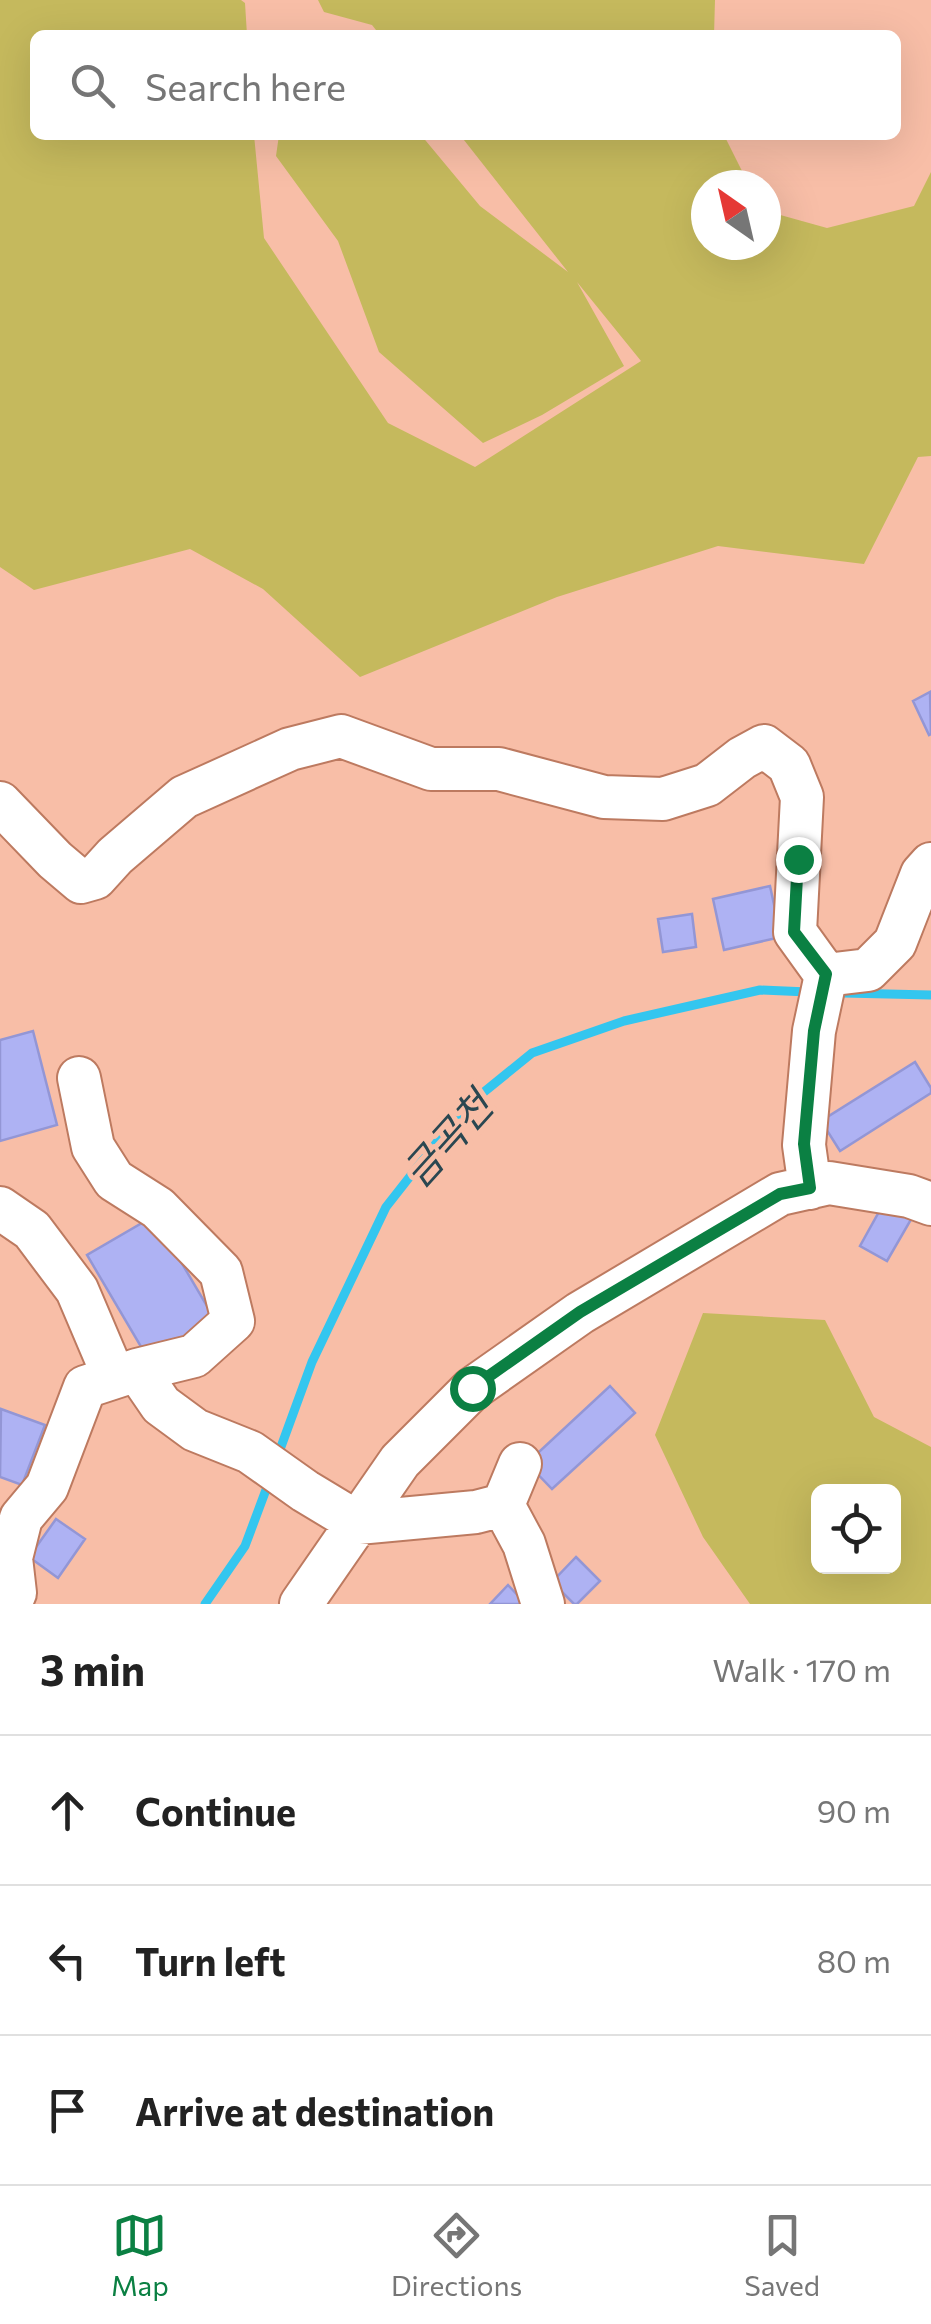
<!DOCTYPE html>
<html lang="en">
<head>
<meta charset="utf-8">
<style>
	body { margin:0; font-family:Commissioner,"Noto Sans KR",sans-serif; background:#f2f2f2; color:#222 }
	.controls { position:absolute; right:30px; bottom:30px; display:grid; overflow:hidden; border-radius:15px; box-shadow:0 10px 40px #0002 }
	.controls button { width:90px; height:90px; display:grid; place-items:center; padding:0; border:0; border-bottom:2px solid #e0e0e0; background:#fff; color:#222; font:50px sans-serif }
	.compass { position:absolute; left:691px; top:170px; width:90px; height:90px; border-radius:50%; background:#fff; box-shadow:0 10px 40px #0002; rotate:326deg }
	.stop { position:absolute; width:30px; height:30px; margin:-22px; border:8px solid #0b8043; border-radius:50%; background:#fff }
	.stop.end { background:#0b8043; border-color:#fff; box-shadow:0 2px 10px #0008 }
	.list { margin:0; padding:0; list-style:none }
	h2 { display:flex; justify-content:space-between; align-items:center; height:130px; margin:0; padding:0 40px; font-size:42px }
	h2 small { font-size:32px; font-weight:400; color:#767676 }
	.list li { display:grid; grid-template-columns:65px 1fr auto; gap:30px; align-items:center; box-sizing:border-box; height:150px; padding:0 40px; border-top:2px solid #e0e0e0 }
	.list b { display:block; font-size:38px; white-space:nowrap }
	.list em { font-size:32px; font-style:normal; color:#767676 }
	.icon { flex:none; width:55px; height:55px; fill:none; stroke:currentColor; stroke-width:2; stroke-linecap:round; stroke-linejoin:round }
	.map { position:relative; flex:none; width:931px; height:1604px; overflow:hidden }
	.search { position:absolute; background:#fff; box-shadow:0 10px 40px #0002; left:30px; right:30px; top:30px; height:110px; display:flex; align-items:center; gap:25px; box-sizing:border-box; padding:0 35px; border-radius:15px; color:#767676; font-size:38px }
	.sheet { height:580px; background:#fff }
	nav { display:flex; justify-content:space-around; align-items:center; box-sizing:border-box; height:140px; border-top:2px solid #e0e0e0; background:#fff; font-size:28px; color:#767676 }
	nav a { display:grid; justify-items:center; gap:5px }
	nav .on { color:#0b8043 }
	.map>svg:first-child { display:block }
	.green { fill:#c5b95d; fill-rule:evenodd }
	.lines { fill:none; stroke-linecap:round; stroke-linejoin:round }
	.stream { stroke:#33c6ef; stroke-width:9 }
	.building { fill:#aeb2f3; stroke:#9396d5; stroke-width:2.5 }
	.minor-casing { stroke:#bd7a60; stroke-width:46 }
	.minor { stroke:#fff; stroke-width:42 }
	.route { stroke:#0b8043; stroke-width:12 }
	.labels { text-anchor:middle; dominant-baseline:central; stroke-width:10; stroke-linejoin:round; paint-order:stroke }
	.water-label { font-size:40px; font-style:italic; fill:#2a4751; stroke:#f8bea7 }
</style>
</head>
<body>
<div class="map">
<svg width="931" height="1604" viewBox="0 0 931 1604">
	<rect width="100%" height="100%" fill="#f8bea7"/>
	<!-- green -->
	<path class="green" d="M0,0H241L245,3L247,35H35V135H254L264,238L388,423L475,467L641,361L577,282L624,366L542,415L483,443L379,352L338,241L276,156L279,135H421L480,206L568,272L460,135H724L749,185H706V245H766V211L827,228L914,206L931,172V456L918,457L864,564L718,546L557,597L360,677L263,589L190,549L34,590L0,567Z
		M318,0H715L714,35H380L372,25L324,12Z
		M703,1313L825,1320L874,1417L931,1447V1604H750L703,1537L655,1435ZM818,1492H894V1566H818Z"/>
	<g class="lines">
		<!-- stream -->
		<path class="stream" d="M844,993L931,995
			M278,1455L312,1362L386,1207L463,1109L532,1053L624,1021L760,990L808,992
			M205,1604L245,1546L270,1479"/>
	</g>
	<!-- building -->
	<path class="building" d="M930,692L931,734L929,735L913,701Z
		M770,886L781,937L724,950L713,899Z
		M692,914L696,947L663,952L658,919Z
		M33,1031L57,1125L0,1141V1040Z
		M915,1062L931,1088V1093L840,1151L821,1121Z
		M885,1201L913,1216L887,1261L860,1246Z
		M154,1216L217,1323L150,1362L87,1255Z
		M610,1386L635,1413L552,1489L527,1463Z
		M1,1409L45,1425L22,1485L0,1477Z
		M56,1519L85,1539L58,1578L29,1557Z
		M576,1557L600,1581L577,1604H574L552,1582Z
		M508,1585L526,1604H490Z"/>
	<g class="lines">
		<defs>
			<path id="minor" d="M0,803L55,860L81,882L95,878L115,856L184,797L290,749L341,736L431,769H499L604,797L663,799L707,785L742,758L764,746L789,765L802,797L795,932L826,975L814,1031L804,1145L810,1188
				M826,975L868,970L895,943L922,874L931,864
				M79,1078L93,1147L114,1180L158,1208L221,1272L233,1321L194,1356L137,1370
				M0,1208L32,1230L77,1290L114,1377
				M503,1505L524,1544L543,1604
				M9,1604L15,1593L11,1558L21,1518L47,1487L85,1387L137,1370L161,1405L195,1430L250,1452L305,1491L358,1523L476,1512L503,1505L520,1464
				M301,1604L400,1461L472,1389L580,1313L780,1194L829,1183L909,1196L931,1204"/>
		</defs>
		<!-- minor casing -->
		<use href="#minor" class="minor-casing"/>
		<!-- minor -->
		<use href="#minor" class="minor"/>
	</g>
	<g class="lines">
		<!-- route -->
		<path class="route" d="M472,1388L580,1312L780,1194L810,1188L804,1144L814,1031L826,974L794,932L798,859"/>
	</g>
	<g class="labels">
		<!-- water labels -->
		<g class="water-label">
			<text transform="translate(446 1138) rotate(-48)">금곡천</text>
		</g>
	</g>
</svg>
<div class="controls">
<button><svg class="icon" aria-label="locate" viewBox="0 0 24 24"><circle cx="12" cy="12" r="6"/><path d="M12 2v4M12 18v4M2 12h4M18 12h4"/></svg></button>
</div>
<svg class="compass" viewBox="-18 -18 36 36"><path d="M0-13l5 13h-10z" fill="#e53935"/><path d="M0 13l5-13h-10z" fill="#767676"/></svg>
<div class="stop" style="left:472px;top:1388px"></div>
<div class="stop end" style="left:798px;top:859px"></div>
<div class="search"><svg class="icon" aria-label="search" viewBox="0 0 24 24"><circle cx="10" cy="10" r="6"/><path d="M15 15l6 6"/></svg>Search here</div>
</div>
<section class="sheet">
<h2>3 min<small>Walk · 170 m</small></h2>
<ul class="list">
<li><svg class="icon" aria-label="ahead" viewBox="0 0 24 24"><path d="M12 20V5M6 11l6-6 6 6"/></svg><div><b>Continue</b></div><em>90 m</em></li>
<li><svg class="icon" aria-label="left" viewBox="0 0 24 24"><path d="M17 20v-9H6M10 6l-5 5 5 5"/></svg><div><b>Turn left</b></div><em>80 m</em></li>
<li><svg class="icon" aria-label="arrive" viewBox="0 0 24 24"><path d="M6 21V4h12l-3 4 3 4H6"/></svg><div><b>Arrive at destination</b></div></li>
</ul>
</section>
<nav>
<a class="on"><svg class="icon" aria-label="map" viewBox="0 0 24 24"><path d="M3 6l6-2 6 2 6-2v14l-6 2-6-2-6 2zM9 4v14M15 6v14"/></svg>Map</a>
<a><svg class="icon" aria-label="directions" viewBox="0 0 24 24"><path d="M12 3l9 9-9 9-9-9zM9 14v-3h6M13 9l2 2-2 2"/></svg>Directions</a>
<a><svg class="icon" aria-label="saved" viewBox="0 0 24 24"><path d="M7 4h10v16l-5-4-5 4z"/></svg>Saved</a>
</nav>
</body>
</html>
